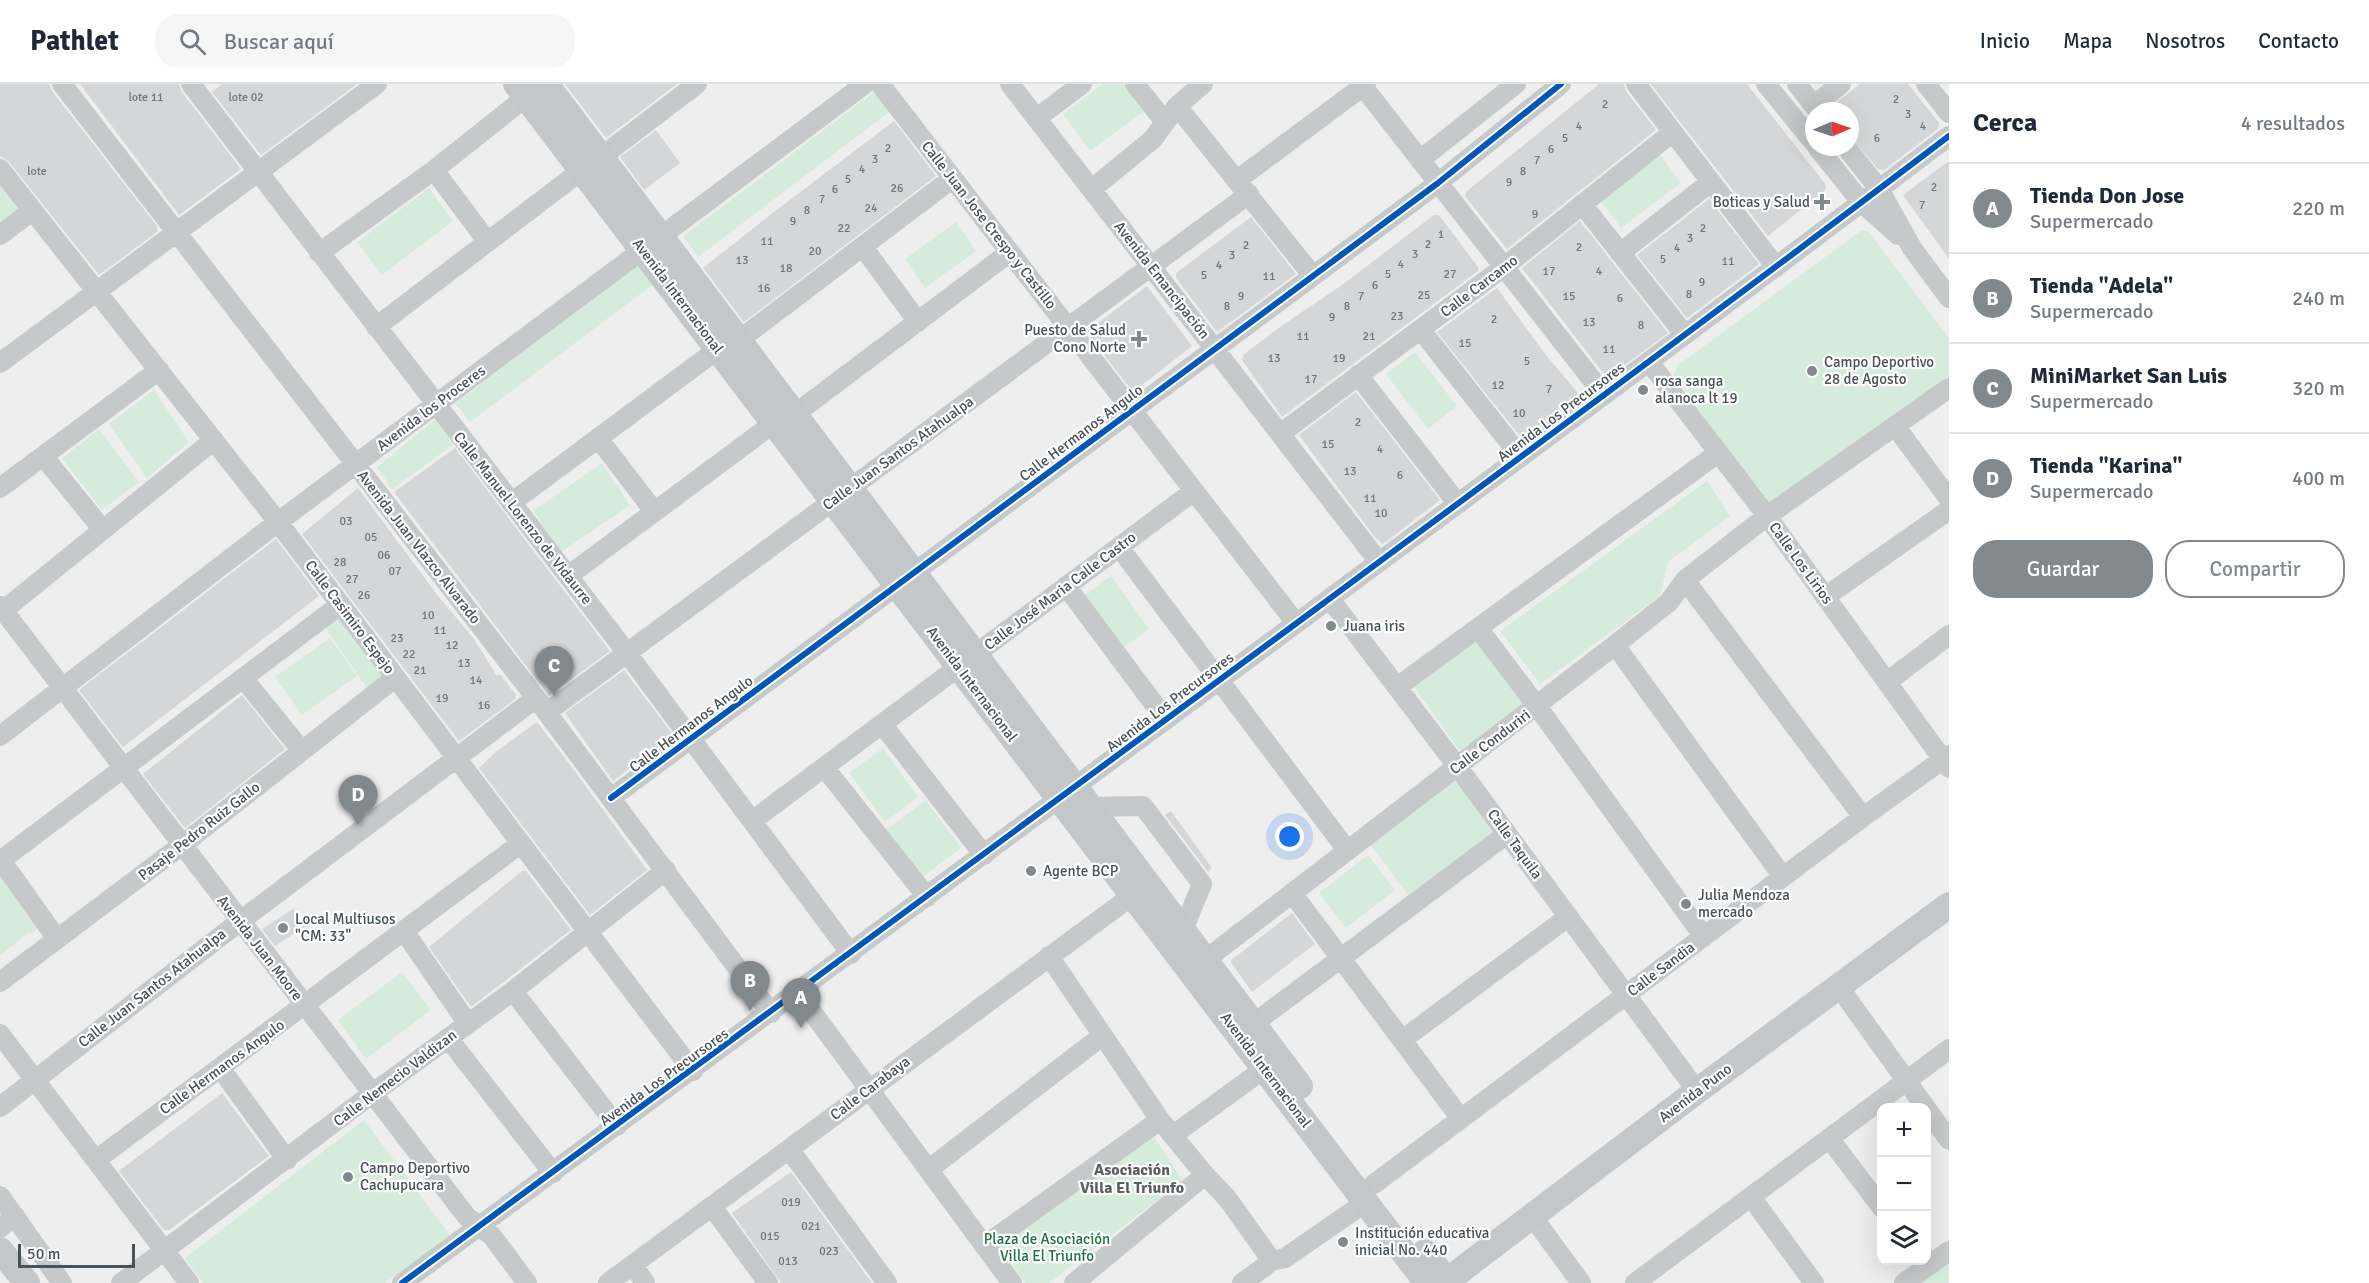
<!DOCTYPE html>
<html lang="es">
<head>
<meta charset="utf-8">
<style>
	body { margin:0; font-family:Signika,sans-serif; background:#f6f6f7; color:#1f2937 }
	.controls { position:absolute; right:18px; bottom:18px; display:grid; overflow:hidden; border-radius:12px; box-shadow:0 6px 24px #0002 }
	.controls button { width:54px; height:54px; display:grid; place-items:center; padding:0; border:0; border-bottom:2px solid #e0e1e3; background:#fff; color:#1f2937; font:30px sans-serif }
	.compass { position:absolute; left:1805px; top:18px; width:54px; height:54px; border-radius:50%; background:#fff; box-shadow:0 6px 24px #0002; rotate:88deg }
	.scale { position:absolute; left:18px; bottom:15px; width:117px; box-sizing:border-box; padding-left:6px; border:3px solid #485259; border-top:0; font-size:16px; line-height:21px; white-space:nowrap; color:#485259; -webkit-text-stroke:4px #fff; paint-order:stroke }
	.you { position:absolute; left:1290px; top:753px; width:21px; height:21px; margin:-15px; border:4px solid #fff; border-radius:50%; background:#1a73e8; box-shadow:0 0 0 9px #1a73e833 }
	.badge { display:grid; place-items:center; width:39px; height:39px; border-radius:50%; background:#82898d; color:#fff; font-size:20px; font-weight:700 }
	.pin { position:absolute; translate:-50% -50px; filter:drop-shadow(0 2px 3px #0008) }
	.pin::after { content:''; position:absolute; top:32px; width:21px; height:18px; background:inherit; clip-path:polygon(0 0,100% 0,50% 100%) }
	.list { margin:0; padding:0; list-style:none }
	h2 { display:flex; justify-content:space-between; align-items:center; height:78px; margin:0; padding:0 24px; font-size:26px }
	h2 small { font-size:20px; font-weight:400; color:#747a83 }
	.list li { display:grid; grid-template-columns:39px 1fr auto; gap:18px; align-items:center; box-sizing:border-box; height:90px; padding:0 24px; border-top:2px solid #e0e1e3 }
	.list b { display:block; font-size:22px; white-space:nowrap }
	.list p { margin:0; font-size:20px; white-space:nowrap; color:#747a83 }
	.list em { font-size:20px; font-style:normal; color:#747a83 }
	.actions { display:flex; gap:12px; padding:18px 24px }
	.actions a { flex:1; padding:14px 0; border:2px solid #82898d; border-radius:24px; text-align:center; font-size:21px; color:#82898d }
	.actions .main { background:#82898d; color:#fff }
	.icon { flex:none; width:33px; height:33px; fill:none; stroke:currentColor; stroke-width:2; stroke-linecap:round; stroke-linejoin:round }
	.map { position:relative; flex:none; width:1949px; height:1199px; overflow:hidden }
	header { display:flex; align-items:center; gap:36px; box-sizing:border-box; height:84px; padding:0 30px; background:#fff; border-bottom:2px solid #e0e1e3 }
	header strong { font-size:28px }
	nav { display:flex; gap:33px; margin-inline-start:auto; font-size:21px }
	.search { width:420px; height:54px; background:#f6f6f7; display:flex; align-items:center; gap:15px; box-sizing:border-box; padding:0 21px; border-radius:24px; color:#747a83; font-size:22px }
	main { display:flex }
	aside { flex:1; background:#fff }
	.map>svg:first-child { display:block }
	.green { fill:#d5ebdc }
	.building { fill:#d5d6d7 }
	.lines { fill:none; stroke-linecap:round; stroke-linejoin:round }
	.minor { stroke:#c6c9ca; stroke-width:20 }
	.major { stroke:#c4c7c9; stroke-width:26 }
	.cycleway-casing { stroke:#fff; stroke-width:10 }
	.cycleway { stroke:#0057b8; stroke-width:6 }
	.poi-dot { fill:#82898d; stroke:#fff; stroke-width:2 }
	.labels { text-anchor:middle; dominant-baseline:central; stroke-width:4.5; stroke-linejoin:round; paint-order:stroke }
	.number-label { font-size:12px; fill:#6d747a }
	.poi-label { font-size:15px; fill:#485259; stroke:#fff; text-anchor:start }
	.street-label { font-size:15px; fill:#485259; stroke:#fff }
	.park-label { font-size:15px; fill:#207243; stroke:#fff }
	.neighbourhood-label { font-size:16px; font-weight:bold; fill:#5b5e61; stroke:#fff }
</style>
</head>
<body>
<header>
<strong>Pathlet</strong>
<div class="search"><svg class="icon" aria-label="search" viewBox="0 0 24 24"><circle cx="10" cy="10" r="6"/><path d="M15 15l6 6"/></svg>Buscar aquí</div>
<nav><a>Inicio</a><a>Mapa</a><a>Nosotros</a><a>Contacto</a></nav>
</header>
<main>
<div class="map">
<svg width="1949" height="1199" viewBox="0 0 1949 1199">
	<rect width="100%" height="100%" fill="#efeeee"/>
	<!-- green -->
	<path class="green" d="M1103,0H1124L1144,27L1090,67L1063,30Z
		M878,5L893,25L698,173L683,152Z
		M1656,65L1681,99L1621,144L1596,110Z
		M0,93L21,123L5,142L0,136Z
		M429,104L453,137L382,191L357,158Z
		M956,138L976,167L925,204L905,175Z
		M1862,146L1869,148L1949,254V295L1769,422L1674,291L1677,282Z
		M644,177L659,196L470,338L455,319Z
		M1415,268L1457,322L1428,345L1386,290Z
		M154,306L189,358L147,394L109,340Z
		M438,333L457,358L392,405L377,383Z
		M99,345L139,398L102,426L62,374Z
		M602,379L630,421L561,468L533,427Z
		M1707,397L1730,432L1668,478L1660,512L1540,600L1500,547Z
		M1111,492L1149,545L1120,566L1082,513Z
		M341,530L388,592L369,607L324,542Z
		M1478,552L1527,620L1460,667L1412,600Z
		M330,554L357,592L302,631L275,593Z
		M883,664L918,713L885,738L849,689Z
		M1457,693L1497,748L1409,812L1370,760Z
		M926,716L961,764L921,794L886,746Z
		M1368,771L1395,806L1346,844L1319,809Z
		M0,792H2L39,843L31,850L13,826L29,848L0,872Z
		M402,888L431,926L366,975L338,936Z
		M364,1036L450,1151L385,1199H203L185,1174Z
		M1152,1050L1183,1097L1049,1199H1025L1001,1162Z
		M1949,1176V1199H1917Z"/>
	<!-- building -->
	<path class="building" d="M0,0H49L52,7L157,142V148L99,191L9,78L0,72Z
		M80,0H179L181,7L241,85L179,131Z
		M222,0H357L261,71L212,8Z
		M565,0H677L606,54Z
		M1599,0H1624L1626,7L1656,46L1507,165L1465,112L1467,107Z
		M1651,0H1747L1826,101L1825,106L1768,152Z
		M1860,0H1908L1939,39L1938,45L1884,86L1878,85L1850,52V27H1830L1829,24Z
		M894,37L936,92L744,238L703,184L770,131Z
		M656,46L680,79L644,106L620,73Z
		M1949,77V175L1903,111Z
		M1709,115L1759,180L1687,234L1637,171Z
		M1434,131H1439L1478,183V187L1282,333L1242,276L1243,271L1280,243L1342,201Z
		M1251,133L1296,190L1217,248L1176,194V189Z
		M1580,137L1668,249L1607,294L1522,184Z
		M1147,202L1192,262L1133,308L1086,248Z
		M1497,204L1546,271L1578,309L1577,316L1523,356L1437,248Z
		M1356,308L1440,416L1383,460L1373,451L1299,351Z
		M455,364L610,567L549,612L394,408Z
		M358,404L438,512L474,555L497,592L500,590L516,611L515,615L459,657L302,450Z
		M276,455L319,512L123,663L79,606Z
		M624,586L674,652L613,697L565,629Z
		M242,611L285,665L185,744L143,690Z
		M537,638L571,682L647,786L590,831L479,684L497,667Z
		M1171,727L1212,784L1208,788L1165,731Z
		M522,787H526L571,846L471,923L429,863Z
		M293,825L306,842L275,862L262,845Z
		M1292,829L1315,860L1252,908L1230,877Z
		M222,1009L269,1072L169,1146H164L119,1087Z
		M791,1088L872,1199H781L732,1129Z"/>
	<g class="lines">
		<!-- minor -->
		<path class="minor" d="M62,0L536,614L771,929
			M191,0L627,569L851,870
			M880,0L1296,539
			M1010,0L1379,478
			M1135,0L1165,38
			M1361,0L1604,311
			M1636,0L1776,183
			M1766,0L1814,59
			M1797,0L1818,27
			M1926,0L1949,29
			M1814,21L1841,0
			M1177,22L1313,192
			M1037,34L1082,0
			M1817,63L1862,119L1898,151
			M1846,63L1879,105L1912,164L1949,214
			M601,73L697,0
			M1420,76L1516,0
			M0,85L278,438L693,987
			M434,86L487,157
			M1237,96L1366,0
			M1092,105L1153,55L1177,22L1203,0
			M1582,120L1685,251
			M0,151L32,127
			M863,163L918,238
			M319,169L434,86L526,13
			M1620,169L1711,98
			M376,243L582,86
			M1421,246L1521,373
			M739,256L953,94
			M1649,278L1767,432L1949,684
			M0,279L377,0
			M1358,291L1458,420
			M795,330L1010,168
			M1896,343L1949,415
			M1280,350L1504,183L1673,48
			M598,354L654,427
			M43,372L103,446
			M0,404L159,286
			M511,419L718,265
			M1119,463L1347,766
			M568,492L774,339
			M1685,496L1863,733
			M1066,502L1166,636
			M1825,513L1949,426
			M1330,515L1457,682L1697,1007
			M0,522L467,1133L492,1152L527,1199
			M0,529L214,356
			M1478,544L1537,622L1704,853
			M1615,561L1783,793
			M243,594L302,667
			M1887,598L1949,551
			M1397,603L1718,369
			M547,628L1249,110
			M882,640L984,771
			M0,652L278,438L865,0
			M824,683L927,813
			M611,714L1438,99L1561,0
			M1090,723L1143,722L1202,800L1183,846
			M752,737L1194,407
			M1,776L57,855
			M0,777L340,521
			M1292,809L1461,1035
			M404,847L468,940
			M1049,872L1160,1036L1205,1091L1227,1114L1272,1177
			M1205,876L1615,561L1669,518L1685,496L1767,432L1949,304
			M0,898L182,761L395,594
			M1839,903L1926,1024
			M513,907L617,1042
			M798,909L1012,1199
			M1253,940L1507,750
			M0,950L189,1199
			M448,954L553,1089
			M1402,956L1568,833
			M221,985L287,1076
			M0,1023L239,838L536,614
			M1926,1024L1949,1056
			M1173,1051L1275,977
			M1829,1054L1882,1124
			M789,1065L887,1199
			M96,1076L520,760
			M928,1086L1102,952
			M1374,1100L1863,733L1949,671
			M0,1112L62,1199
			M1751,1113L1814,1199
			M713,1124L768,1199
			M1532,1132L1581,1199
			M0,1144L15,1132
			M984,1162L1160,1036
			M633,1181L645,1199
			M121,1199L373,1009L513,907L666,786
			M402,1199C707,976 1010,751 1313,527C1526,369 1739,212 1949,52
			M608,1199L1133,811
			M1074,1199L1205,1091
			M1242,1199L1272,1177L1285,1174L1366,1118
			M1635,1199L1949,965
			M1904,1199L1949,1167"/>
		<!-- major -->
		<path class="major" d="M516,0L1427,1199
			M546,0L1300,1002
			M0,1166L27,1199
			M1425,1168L1448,1199
			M1444,1199L1697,1007L1949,821"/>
		<defs>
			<path id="cycleway" d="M611,714L1438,99L1561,0
				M402,1199C707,976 1010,751 1313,527C1526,369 1739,212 1949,52"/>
		</defs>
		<!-- cycleway casing -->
		<use href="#cycleway" class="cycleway-casing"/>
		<!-- cycleway -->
		<use href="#cycleway" class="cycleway"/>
	</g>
	<!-- markers -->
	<g class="poi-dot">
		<path d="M1819 109h6v6h6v6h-6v6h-6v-6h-6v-6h6z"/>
		<path d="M1136 246h6v6h6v6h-6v6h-6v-6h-6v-6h6z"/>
		<circle cx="1812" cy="287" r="6"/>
		<circle cx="1643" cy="306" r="6"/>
		<circle cx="1331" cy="542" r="6"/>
		<circle cx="1031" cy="787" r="6"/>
		<circle cx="1686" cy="820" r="6"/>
		<circle cx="283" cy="844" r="6"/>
		<circle cx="348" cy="1093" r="6"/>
		<circle cx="1343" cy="1158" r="6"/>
	</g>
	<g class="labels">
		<!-- number labels -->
		<g class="number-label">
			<text x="146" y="13">lote 11</text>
			<text x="246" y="13">lote 02</text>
			<text x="1896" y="15">2</text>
			<text x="1605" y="20">2</text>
			<text x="1908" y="30">3</text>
			<text x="1579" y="42">4</text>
			<text x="1923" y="42">4</text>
			<text x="1565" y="54">5</text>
			<text x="1877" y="54">6</text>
			<text x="888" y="64">2</text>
			<text x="1551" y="65">6</text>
			<text x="875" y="75">3</text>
			<text x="1537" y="76">7</text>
			<text x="862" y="85">4</text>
			<text x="37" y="87">lote</text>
			<text x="1523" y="87">8</text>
			<text x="848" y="95">5</text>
			<text x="1509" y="98">9</text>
			<text x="1934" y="103">2</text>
			<text x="897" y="104">26</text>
			<text x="835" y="105">6</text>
			<text x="822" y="115">7</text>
			<text x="1922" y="121">7</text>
			<text x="871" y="124">24</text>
			<text x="807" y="126">8</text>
			<text x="1535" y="130">9</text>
			<text x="793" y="137">9</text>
			<text x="844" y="144">22</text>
			<text x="1703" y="144">2</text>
			<text x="1441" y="150">1</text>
			<text x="1690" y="154">3</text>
			<text x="767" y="157">11</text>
			<text x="1428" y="160">2</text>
			<text x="1246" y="161">2</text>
			<text x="1579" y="163">2</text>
			<text x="1677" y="164">4</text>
			<text x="815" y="167">20</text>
			<text x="1415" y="170">3</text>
			<text x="1232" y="171">3</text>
			<text x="1663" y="175">5</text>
			<text x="742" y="176">13</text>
			<text x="1728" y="177">11</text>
			<text x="1401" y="180">4</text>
			<text x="1219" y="181">4</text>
			<text x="786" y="184">18</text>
			<text x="1549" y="187">17</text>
			<text x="1599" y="187">4</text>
			<text x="1388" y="190">5</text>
			<text x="1450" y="190">27</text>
			<text x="1204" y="191">5</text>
			<text x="1269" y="192">11</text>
			<text x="1702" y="198">9</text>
			<text x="1375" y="201">6</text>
			<text x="764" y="204">16</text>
			<text x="1689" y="210">8</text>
			<text x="1424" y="211">25</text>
			<text x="1241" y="212">9</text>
			<text x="1361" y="212">7</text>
			<text x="1569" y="212">15</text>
			<text x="1620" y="214">6</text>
			<text x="1227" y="222">8</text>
			<text x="1347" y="222">8</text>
			<text x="1397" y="232">23</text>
			<text x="1332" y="233">9</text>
			<text x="1494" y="235">2</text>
			<text x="1589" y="238">13</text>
			<text x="1641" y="241">8</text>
			<text x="1303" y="252">11</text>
			<text x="1369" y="252">21</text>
			<text x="1465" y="259">15</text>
			<text x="1609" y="265">11</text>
			<text x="1274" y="274">13</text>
			<text x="1339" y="274">19</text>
			<text x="1527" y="277">5</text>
			<text x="1311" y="295">17</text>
			<text x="1498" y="301">12</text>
			<text x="1549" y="305">7</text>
			<text x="1519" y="329">10</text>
			<text x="1358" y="338">2</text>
			<text x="1328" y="360">15</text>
			<text x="1380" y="365">4</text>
			<text x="1350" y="387">13</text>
			<text x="1400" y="391">6</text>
			<text x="1370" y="414">11</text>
			<text x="1381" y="429">10</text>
			<text x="346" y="437">03</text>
			<text x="371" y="453">05</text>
			<text x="384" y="471">06</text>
			<text x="340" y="478">28</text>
			<text x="395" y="487">07</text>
			<text x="352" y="495">27</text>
			<text x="364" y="511">26</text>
			<text x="428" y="531">10</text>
			<text x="440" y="546">11</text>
			<text x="397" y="554">23</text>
			<text x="452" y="561">12</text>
			<text x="409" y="570">22</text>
			<text x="464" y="579">13</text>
			<text x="420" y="586">21</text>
			<text x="476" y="596">14</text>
			<text x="442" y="614">19</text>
			<text x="484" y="621">16</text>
			<text x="791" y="1118">019</text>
			<text x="811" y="1142">021</text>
			<text x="770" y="1152">015</text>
			<text x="829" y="1167">023</text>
			<text x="788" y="1177">013</text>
		</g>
		<!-- poi labels -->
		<g class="poi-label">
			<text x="1810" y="118" text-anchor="end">Boticas y Salud</text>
			<text x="1126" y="246" text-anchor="end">Puesto de Salud<tspan x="1126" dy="17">Cono Norte</tspan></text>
			<text x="1824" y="278">Campo Deportivo<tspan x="1824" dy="17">28 de Agosto</tspan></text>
			<text x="1655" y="297">rosa sanga<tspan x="1655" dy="17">alanoca lt 19</tspan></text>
			<text x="1343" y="542">Juana iris</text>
			<text x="1043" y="787">Agente BCP</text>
			<text x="1698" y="811">Julia Mendoza<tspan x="1698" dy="17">mercado</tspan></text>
			<text x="295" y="835">Local Multiusos<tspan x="295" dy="17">"CM: 33"</tspan></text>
			<text x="360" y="1084">Campo Deportivo<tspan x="360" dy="17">Cachupucara</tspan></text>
			<text x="1355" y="1149">Institución educativa<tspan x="1355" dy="17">inicial No. 440</tspan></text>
		</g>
		<!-- street labels -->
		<g class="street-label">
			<text transform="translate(989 141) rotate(52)">Calle Juan Jose Crespo y Castillo</text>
			<text transform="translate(1162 196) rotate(52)">Avenida Emancipación</text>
			<text transform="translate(1479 202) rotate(-37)">Calle Carcamo</text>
			<text transform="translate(678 212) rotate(53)">Avenida Internacional</text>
			<text transform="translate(431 324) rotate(-37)">Avenida los Proceres</text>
			<text transform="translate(1561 328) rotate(-37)">Avenida Los Precursores</text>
			<text transform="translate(1081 349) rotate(-37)">Calle Hermanos Angulo</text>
			<text transform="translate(898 369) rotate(-36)">Calle Juan Santos Atahualpa</text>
			<text transform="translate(523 434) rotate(52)">Calle Manuel Lorenzo de Vidaurre</text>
			<text transform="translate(419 463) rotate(52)">Avenida Juan Vlazco Alvarado</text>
			<text transform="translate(1801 479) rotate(54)">Calle Los Lirios</text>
			<text transform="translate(1060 507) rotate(-37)">Calle José Maria Calle Castro</text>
			<text transform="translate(350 533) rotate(53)">Calle Casimiro Espejo</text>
			<text transform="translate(972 600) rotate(53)">Avenida Internacional</text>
			<text transform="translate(1170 618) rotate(-37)">Avenida Los Precursores</text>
			<text transform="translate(691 640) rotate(-37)">Calle Hermanos Angulo</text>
			<text transform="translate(1490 658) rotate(-37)">Calle Conduriri</text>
			<text transform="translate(199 747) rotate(-38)">Pasaje Pedro Ruiz Gallo</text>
			<text transform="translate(1515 760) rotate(54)">Calle Taquila</text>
			<text transform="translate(260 864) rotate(52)">Avenida Juan Moore</text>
			<text transform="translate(1661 885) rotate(-37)">Calle Sandia</text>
			<text transform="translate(152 904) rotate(-38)">Calle Juan Santos Atahualpa</text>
			<text transform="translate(222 983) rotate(-36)">Calle Hermanos Angulo</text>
			<text transform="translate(1266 986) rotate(53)">Avenida Internacional</text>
			<text transform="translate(664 993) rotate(-36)">Avenida Los Precursores</text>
			<text transform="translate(395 994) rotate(-37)">Calle Nemecio Valdizan</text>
			<text transform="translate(870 1004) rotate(-37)">Calle Carabaya</text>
			<text transform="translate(1695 1009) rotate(-37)">Avenida Puno</text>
		</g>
		<!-- park labels -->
		<g class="park-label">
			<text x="1047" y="1155">Plaza de Asociación<tspan x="1047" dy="17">Villa El Triunfo</tspan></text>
		</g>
		<!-- neighbourhood labels -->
		<g class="neighbourhood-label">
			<text x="1132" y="1086">Asociación<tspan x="1132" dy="18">Villa El Triunfo</tspan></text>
		</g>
	</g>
</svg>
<div class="controls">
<button>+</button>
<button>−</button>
<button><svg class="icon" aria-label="layers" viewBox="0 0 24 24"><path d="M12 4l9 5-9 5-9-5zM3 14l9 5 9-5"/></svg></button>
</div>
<svg class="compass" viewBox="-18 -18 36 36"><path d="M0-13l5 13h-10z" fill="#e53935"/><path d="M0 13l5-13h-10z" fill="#747a83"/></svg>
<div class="scale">50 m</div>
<div class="you"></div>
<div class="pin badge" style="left:801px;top:944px">A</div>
<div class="pin badge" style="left:750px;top:927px">B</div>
<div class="pin badge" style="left:554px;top:612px">C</div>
<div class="pin badge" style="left:358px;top:741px">D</div>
</div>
<aside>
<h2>Cerca<small>4 resultados</small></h2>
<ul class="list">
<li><span class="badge">A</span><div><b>Tienda Don Jose</b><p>Supermercado</p></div><em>220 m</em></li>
<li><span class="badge">B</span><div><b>Tienda &quot;Adela&quot;</b><p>Supermercado</p></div><em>240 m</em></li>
<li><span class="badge">C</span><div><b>MiniMarket San Luis</b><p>Supermercado</p></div><em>320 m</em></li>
<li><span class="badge">D</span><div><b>Tienda &quot;Karina&quot;</b><p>Supermercado</p></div><em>400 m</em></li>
</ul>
<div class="actions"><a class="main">Guardar</a><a>Compartir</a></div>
</aside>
</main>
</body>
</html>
